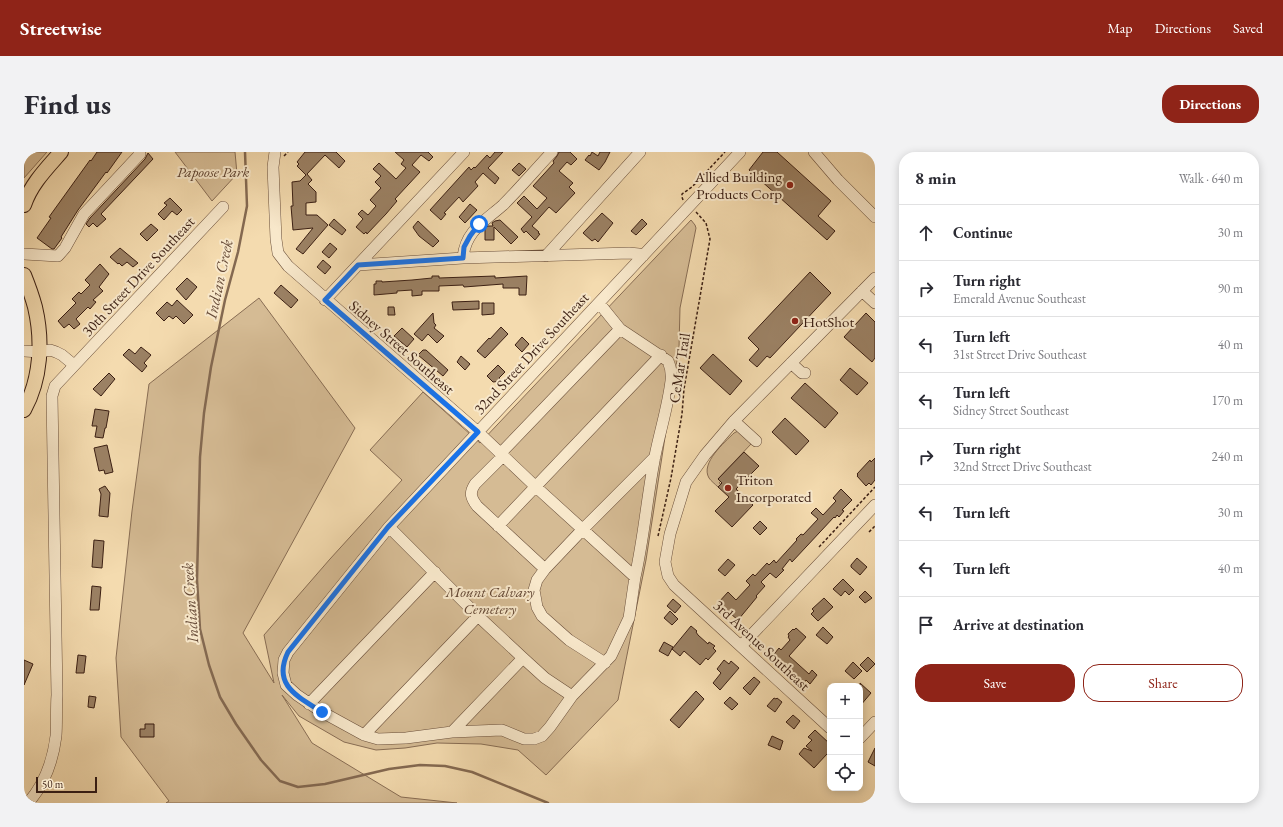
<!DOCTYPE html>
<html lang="en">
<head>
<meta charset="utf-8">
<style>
	body { margin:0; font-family:"EB Garamond",serif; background:#f2f2f3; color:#2b2b33 }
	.controls { position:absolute; right:12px; bottom:12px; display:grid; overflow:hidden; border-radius:8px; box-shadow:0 2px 10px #0003 }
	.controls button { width:36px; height:36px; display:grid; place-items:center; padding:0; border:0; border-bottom:1px solid #e1e1e2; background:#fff; color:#2b2b33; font:20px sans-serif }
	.scale { position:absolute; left:12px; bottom:10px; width:61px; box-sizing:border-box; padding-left:4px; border:2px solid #3b1f13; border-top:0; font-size:11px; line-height:14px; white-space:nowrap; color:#3b1f13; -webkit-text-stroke:3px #f8e8cb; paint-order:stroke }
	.stop { position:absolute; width:12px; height:12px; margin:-9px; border:3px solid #1a73e8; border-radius:50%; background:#fff }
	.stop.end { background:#1a73e8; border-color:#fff; box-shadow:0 1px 4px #0008 }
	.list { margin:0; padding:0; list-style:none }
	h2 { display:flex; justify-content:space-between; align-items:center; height:52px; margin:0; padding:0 16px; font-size:17px }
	h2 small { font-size:13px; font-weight:400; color:#7c7c81 }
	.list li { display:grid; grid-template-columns:26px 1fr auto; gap:12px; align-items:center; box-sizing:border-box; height:56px; padding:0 16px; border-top:1px solid #e1e1e2 }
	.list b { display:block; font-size:15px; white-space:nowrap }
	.list p { margin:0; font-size:13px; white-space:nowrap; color:#7c7c81 }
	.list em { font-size:13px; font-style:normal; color:#7c7c81 }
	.actions { display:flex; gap:8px; padding:12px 16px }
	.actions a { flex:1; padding:9px 0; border:1px solid #8f2418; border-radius:16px; text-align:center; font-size:14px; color:#8f2418 }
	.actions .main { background:#8f2418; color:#fff }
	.icon { flex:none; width:22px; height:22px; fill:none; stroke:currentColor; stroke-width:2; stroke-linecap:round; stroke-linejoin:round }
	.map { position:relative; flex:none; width:851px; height:651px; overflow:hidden; border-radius:16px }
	header { display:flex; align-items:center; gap:24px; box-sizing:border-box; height:56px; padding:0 20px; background:#8f2418; color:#fff }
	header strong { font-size:19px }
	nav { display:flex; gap:22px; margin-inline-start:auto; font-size:14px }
	.intro { display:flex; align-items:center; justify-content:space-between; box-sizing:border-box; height:96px; padding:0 24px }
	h1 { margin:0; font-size:28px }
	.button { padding:10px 18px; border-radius:16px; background:#8f2418; color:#fff; font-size:14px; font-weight:700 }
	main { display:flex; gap:24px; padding:0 24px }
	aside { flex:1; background:#fff; border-radius:16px; box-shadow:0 2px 10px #0003 }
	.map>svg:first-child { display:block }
	.green { fill:#d5bb94; stroke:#886d54 }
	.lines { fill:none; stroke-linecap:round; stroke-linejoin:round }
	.stream { stroke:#846951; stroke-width:2.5 }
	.building { fill:#9b8164; stroke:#3b1f13 }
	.minor-casing { stroke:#694e3a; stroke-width:12 }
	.major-casing { stroke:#3b1f13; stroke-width:16 }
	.path { stroke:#3b1f13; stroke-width:1.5; stroke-dasharray:3 2; stroke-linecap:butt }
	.minor { stroke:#f8e8cb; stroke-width:11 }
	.major { stroke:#f4dbaf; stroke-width:14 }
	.route { stroke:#1a73e8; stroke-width:5 }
	.poi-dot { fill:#8f2418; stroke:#f8e8cb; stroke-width:1.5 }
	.labels { text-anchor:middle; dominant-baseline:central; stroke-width:4; stroke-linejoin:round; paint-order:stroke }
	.park-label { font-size:15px; font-style:italic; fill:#624633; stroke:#f8e8cb }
	.poi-label { font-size:15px; fill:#3b1f13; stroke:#f8e8cb; text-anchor:start }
	.street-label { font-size:15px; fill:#3b1f13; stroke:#f8e8cb }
	.water-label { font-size:16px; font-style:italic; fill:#664a37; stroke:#f8e8cb }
</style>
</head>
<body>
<header>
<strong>Streetwise</strong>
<nav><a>Map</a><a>Directions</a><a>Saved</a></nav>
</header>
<div class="intro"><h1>Find us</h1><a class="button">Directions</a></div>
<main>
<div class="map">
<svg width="851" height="651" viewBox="0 0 851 651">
	<rect width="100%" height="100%" fill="#f4dbaf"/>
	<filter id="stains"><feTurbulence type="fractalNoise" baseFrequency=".005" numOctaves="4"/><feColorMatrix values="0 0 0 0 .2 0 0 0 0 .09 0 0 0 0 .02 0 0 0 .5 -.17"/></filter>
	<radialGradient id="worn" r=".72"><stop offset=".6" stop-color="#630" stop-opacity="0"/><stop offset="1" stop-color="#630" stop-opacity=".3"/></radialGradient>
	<!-- green -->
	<path class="green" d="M0,0H23L0,26Z
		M151,0H211L213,22L188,49Z
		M667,68L671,73L672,76L656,156L655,195L622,408L594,548L522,623L494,598L457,592L413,591L381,596L352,598L320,590L275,564L258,543L288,591L377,645L433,651H142L145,649L97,585L92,506L108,359L125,232L235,146L331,276L219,481L250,531L240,483L306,407L378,328L346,298L399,240L456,291Z
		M714,279L727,292L694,327L697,329L695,331L697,332L694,335C691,332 687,329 685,326C676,311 701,290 710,281Z"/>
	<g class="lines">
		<!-- stream -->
		<path class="stream" d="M221,0L223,54L214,100L201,148L187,215L180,261L176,305L173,428L176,477L185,513L196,545L212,572L237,608L256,629L274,635L301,632L365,617L396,613L421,614L448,620L524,651"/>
	</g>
	<!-- building -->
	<path class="building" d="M73,0H98L83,21L82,20L54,58L37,85L38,86L30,97H28L13,86L27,66L25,65L66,8L67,9Z
		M281,0H312L321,9L315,16L301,3L283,22L288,28L284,32L292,40V50L282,51V63H293L304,73L279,102L272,97L289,76L269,78L267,54H269L268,30L276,29L282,23L273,14L275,12L273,10Z
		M371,0H404L409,5L405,9L397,3L388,13L396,20L371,47L373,49L362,62L343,82L342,80L340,82L332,75L339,67L334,62L338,58L344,63L352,54L346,48L357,36L351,30L357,24L349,17L355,11L372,27L382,16L377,12L380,8Z
		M471,0H479L464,16L475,26L471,32L459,21L451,30L454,34L439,50L435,45L420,61L422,62L417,68L406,58L445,15L447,18L450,15L451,16L463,3L466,6Z
		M535,0H546L553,7L547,13L543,10L535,19L549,31L545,35L551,41L532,61L525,55L508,74L515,80L514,81L516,82L511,88L502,79L500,81L497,77L508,65L493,51L500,44L513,57L523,46L509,34L530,11L529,9L533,4Z
		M568,0L574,4L576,0H586L581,10L575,18L561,8L565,3L566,4Z
		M739,0H753L807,49L794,64L811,79L803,88L725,18Z
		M124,1L129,7L77,62L82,67L73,75L69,71L65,75L62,72L66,66L121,7Z
		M495,11L502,17L495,24L488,18Z
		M146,46L158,58L153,63L148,59L140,68L134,62L143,53L140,51Z
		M446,52L453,58L441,71L435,65Z
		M578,61L589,71L574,90L571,87L568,89L559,81Z
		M310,67L322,78L318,83L305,73Z
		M618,67L623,72L612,83L607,79Z
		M476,68L494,85L487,92L470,75V88H461V77L464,74H469L468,71L471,69Z
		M394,69L415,89L409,95L395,84L390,77L389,75Z
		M127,72L134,78L123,89L116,82Z
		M306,91L313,97L305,106L298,100Z
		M96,96L114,111L109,115L103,110L98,114L95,111L94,112L86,105Z
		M299,108L307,115L301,122L293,115Z
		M76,112L85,122L75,135L79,139L69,148L72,150L66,157L64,155L52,167L56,172L50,177L45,172L40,176L34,169L52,151L48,147L55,140L57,142L66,133L61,128Z
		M786,120L807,141L746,206L743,204L733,215L725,208L735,197L724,186Z
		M408,124H415V126L471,124V126L503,124L502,143H495V136H479V132L440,135L439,133L415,134V139H398V143L388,144V138L373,139V141L350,143V132H352V129H358V130L388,128L408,126Z
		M163,126L173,135L162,148L152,137Z
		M257,133L274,148L267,156L250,141Z
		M153,148L169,163L160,172L152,164L149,167L145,164L140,169L132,161L143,150L148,154Z
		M455,149V157L429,158L428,150Z
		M458,151H470V162L458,163Z
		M364,155H370L371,163H364Z
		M409,161L410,171L412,173L410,176L420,184L413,191L404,182L398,189L390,182Z
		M842,161L851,170V206L848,210L820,185Z
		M477,175L484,182L461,206L453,199L465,186L466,187Z
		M378,176L390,187L383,195L370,184Z
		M498,185L505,192L498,200L491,193Z
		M117,195L127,203L120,211L123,214L118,220L99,203L105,197L111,202Z
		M399,198H402L424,218L419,224L394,203Z
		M689,202L718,229L706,243L676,216Z
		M437,204L446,212L441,218L433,210Z
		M474,213L481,220L475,226L478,229L469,230L463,224Z
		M826,216L844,231L833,243L816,228Z
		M85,221L91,227L77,244L69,237Z
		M781,231L814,261L801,276L767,246Z
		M71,257L85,259L82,276H81L79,286L71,285L73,274H68Z
		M761,266L785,289L772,303L748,280Z
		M83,293L89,320L81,322L80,318L75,319L70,296Z
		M720,300L735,314L712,337L729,353L708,375L691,359L705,345L694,335L698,331L694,327Z
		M851,306V328L847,333L845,331L842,334L833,324L834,323L833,322L846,308L847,310Z
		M81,334L86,341L84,365L75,364L77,342L75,337Z
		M817,337L828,348L818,358L820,359L815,365L813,363L811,366L810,365L768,410L766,407L758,417L760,418L752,426L746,421L737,430L741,434L732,444L733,445L714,468L694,451L704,440L712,448L726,433L722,429L729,422L731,424L743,411L745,413L750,408L752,411L773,388L772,387L777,382L779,383L794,367L787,361L792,356L799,363L812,349L809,346Z
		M736,369L743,376L736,383L729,376Z
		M70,388L80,389L78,416L68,415Z
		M833,406L843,415L836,423L827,415V413Z
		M704,407L711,413L701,424L694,418Z
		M819,427L830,438L825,443L821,439L817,444L809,437Z
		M68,434L77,435L75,458H66Z
		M841,439L848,446L841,451L835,445Z
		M800,446L809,455L794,469L787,462L790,459L788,457Z
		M649,447L657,454L651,461L643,454Z
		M646,459L654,467L648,473L640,466Z
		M667,474L673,479L672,480L674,483L684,492L685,490L691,494L689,496L692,499L684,508L682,506L676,513L660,499L656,504L648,497Z
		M799,475L809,485L803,492L792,483Z
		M772,476L782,485L765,504L785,522L788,518L793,523L786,532L782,528L779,532L760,514L754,511L753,512L747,506L755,496L757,498L766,488L764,485L765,484L764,482L769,477L770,478Z
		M640,490L649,495L644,504L635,499Z
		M54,503L62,504L60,521H52Z
		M844,505L851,512L843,520L836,513Z
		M0,508L9,512L0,533Z
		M700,508L705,512L707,509L715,516L696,538L689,531L697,521L693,517Z
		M829,510L838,519L830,527L821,519Z
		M730,525L736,530L726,543L719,536Z
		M836,531L847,541L836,554Z
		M672,539L680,547L655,576L646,568Z
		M65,544L72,545L70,556L64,555Z
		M706,545L714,552L708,558L700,551Z
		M750,546L752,547L753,546L758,550L751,560L743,554Z
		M769,563L776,569L770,577L762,570Z
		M121,572H130V585H116V577H121Z
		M791,578L806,592V605L803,602L790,616L775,602L780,596L788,599L782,594L788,588L784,585Z
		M748,584L759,589L756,598L744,593Z
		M851,596V614L844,610Z"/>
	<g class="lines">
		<defs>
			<path id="minor" d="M251,0L249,15L252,87L254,101L264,114L454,280L512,335L611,425L605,466L587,504L548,544L526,575L518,584L510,587H500L478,578L428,580
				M790,0L814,28L851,65
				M0,102L34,104L41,96L60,62L116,2L115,0
				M522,104L616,0
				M439,106C441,79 461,69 479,53C496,36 512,17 528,0
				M334,113L439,106L605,101L615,102L619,104
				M838,139L851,151
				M301,148L440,0
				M575,151L596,177L644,209C647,216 648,221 647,229C644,254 636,279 631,304C623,344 620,385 611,425
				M0,199L16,200L26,198L32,200L38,203L50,213
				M767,211L778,221H781
				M710,269L732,289
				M476,302L596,177
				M479,304L451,332C445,341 447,346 453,354L521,417
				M474,374L637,203
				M365,375L454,464L499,506L521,526L548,544
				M717,494L851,353
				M499,506L428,580L382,586L354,587L340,583L329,577L298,560L273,543L262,533L259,521L260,508L264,500L365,375L716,0
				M581,511L545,488L518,464L513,455L510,438L513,428L521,417L559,377L631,305
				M285,552L411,420
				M806,576L650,433L644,424L641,410L646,382L662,330L681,303L710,269L851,126
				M340,583L454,464
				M836,586L851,570
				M4,651C20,633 29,608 32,584C33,570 32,557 33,543L28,244L31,234L199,55"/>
			<path id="major" d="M0,53C7,32 23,16 37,0
				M0,123C4,133 8,144 11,155C19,189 17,227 0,258"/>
		</defs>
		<!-- minor casing -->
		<use href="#minor" class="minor-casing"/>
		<!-- major casing -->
		<use href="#major" class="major-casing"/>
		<!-- path -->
		<path class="path" d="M260,4L264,0
			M659,48L658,45V42L668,35L701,0
			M845,380L851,374
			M634,384L647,326L658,262L660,237L686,87L682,71L672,60
			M795,395L851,335"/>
		<!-- minor -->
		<use href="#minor" class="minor"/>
		<!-- major -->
		<use href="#major" class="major"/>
	</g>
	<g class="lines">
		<!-- route -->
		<path class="route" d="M298,560C273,544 248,533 264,500L364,375L454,280L301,148L334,113L439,106L440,95L446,84L455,72"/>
	</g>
	<!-- markers -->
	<g class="poi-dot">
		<circle cx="766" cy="33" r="4"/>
		<circle cx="771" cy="169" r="4"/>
		<circle cx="704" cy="336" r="4"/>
	</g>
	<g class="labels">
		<!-- park labels -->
		<g class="park-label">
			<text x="189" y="19">Papoose Park</text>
			<text x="466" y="439">Mount Calvary<tspan x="466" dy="17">Cemetery</tspan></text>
		</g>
		<!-- poi labels -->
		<g class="poi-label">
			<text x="758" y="24" text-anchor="end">Allied Building<tspan x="758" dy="17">Products Corp</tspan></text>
			<text x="779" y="169">HotShot</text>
			<text x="712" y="327">Triton<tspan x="712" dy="17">Incorporated</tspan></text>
		</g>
		<!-- street labels -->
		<g class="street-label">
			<text transform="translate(114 124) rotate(-47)">30th Street Drive Southeast</text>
			<text transform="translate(378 195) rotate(41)">Sidney Street Southeast</text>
			<text transform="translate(507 201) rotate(-47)">32nd Street Drive Southeast</text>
			<text transform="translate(655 216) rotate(-81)">CeMar Trail</text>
			<text transform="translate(738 493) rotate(43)">3rd Avenue Southeast</text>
		</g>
		<!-- water labels -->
		<g class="water-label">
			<text transform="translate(195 127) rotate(-78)">Indian Creek</text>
			<text transform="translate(166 451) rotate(-94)">Indian Creek</text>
		</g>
	</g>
	<rect width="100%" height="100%" filter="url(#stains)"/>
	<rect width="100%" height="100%" fill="url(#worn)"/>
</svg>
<div class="controls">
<button>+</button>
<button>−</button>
<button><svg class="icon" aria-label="locate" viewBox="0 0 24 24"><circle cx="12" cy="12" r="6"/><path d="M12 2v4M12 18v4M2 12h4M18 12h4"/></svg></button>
</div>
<div class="scale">50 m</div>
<div class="stop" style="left:455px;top:72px"></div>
<div class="stop end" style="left:298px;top:560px"></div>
</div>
<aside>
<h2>8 min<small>Walk · 640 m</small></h2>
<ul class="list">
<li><svg class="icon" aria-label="ahead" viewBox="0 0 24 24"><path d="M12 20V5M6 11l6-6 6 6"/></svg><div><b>Continue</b></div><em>30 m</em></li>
<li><svg class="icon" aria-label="right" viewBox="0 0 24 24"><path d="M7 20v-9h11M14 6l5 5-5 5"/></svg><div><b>Turn right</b><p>Emerald Avenue Southeast</p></div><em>90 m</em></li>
<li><svg class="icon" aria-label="left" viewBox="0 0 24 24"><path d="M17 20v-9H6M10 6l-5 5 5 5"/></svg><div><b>Turn left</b><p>31st Street Drive Southeast</p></div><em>40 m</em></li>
<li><svg class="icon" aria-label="left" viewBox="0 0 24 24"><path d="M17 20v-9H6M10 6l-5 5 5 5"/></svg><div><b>Turn left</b><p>Sidney Street Southeast</p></div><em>170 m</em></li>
<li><svg class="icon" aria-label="right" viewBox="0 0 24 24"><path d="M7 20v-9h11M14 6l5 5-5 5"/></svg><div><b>Turn right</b><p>32nd Street Drive Southeast</p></div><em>240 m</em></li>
<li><svg class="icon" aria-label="left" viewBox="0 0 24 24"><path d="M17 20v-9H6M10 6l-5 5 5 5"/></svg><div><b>Turn left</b></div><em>30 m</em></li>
<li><svg class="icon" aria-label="left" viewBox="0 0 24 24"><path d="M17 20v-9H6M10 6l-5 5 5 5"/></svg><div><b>Turn left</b></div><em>40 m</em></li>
<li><svg class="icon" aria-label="arrive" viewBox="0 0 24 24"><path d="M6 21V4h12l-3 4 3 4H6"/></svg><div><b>Arrive at destination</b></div></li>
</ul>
<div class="actions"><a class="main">Save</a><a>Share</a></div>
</aside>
</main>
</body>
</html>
